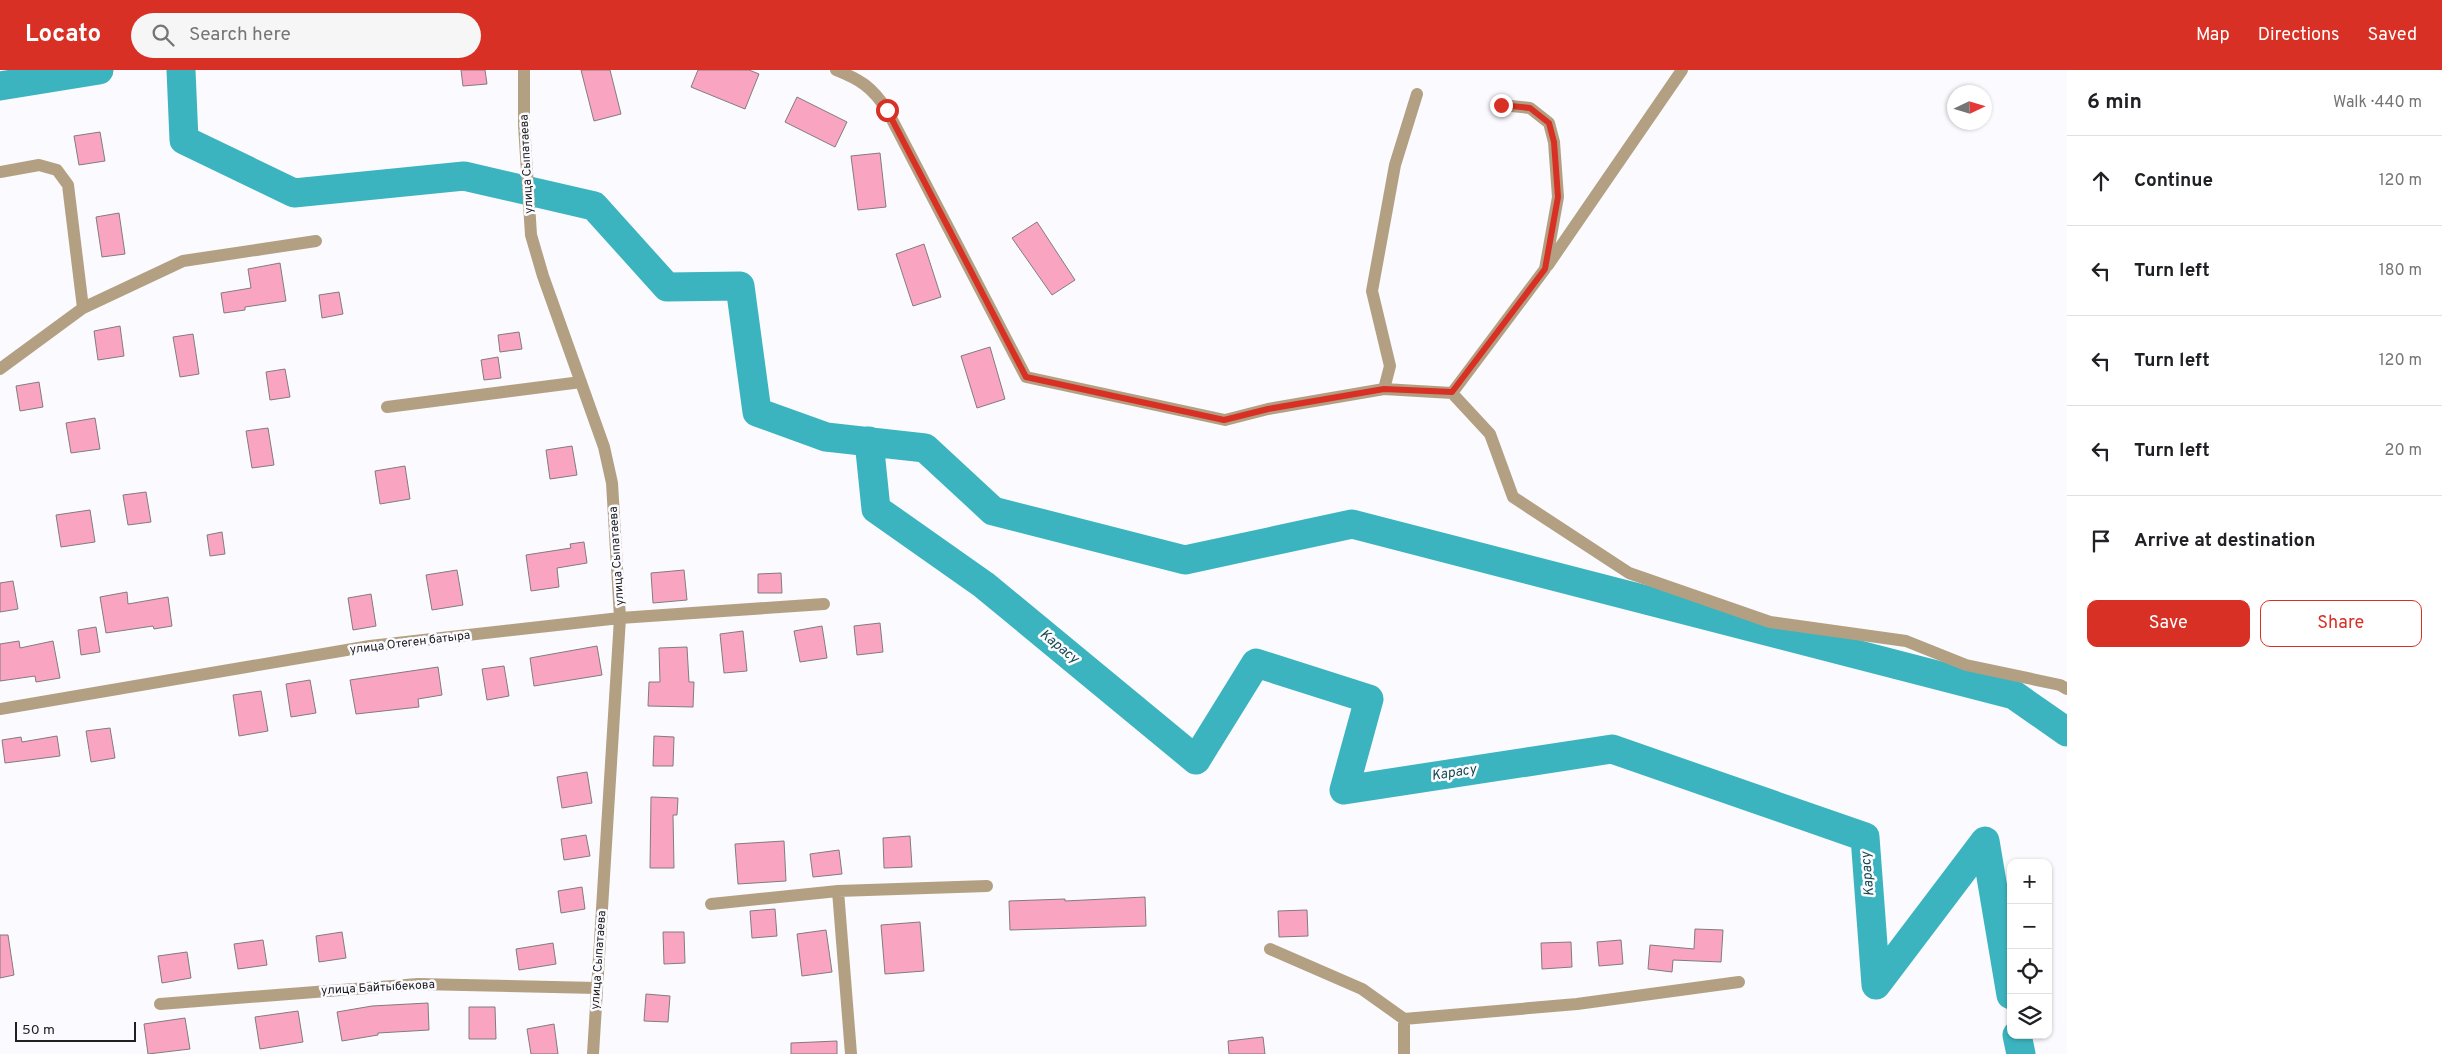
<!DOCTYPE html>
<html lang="en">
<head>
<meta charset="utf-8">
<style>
	body { margin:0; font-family:Overpass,sans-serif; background:#f6f6f6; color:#202124 }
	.controls { position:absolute; right:15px; bottom:15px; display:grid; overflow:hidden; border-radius:10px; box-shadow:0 1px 4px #0004 }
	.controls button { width:45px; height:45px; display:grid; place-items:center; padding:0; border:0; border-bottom:1px solid #e0e0e0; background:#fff; color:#202124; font:25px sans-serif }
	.compass { position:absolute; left:1947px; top:15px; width:45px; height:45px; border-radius:50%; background:#fff; box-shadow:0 1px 4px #0004; rotate:86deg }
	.scale { position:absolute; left:15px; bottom:12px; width:121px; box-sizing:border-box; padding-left:5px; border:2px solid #202022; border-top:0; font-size:14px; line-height:18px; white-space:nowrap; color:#202022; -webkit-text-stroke:4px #fafaff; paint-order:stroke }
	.stop { position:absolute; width:15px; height:15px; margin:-11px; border:4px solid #d93025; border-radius:50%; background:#fff }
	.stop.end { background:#d93025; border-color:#fff; box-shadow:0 1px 5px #0008 }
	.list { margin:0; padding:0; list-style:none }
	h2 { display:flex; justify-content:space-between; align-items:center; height:65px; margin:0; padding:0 20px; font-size:21px }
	h2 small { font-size:16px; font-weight:400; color:#757577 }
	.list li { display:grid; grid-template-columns:32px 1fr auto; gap:15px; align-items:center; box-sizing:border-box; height:90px; padding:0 20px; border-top:1px solid #e0e0e0 }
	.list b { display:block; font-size:19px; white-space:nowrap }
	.list em { font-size:16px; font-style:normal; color:#757577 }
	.actions { display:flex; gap:10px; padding:15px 20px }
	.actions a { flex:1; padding:11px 0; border:1px solid #d93025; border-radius:10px; text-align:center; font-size:18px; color:#d93025 }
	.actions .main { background:#d93025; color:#fff }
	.icon { flex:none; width:28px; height:28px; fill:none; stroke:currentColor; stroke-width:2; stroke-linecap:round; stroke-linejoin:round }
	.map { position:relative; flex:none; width:2067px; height:984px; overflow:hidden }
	header { display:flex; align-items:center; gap:30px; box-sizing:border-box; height:70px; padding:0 25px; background:#d93025; color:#fff }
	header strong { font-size:24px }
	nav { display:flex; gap:28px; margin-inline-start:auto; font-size:18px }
	.search { width:350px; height:45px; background:#f6f6f6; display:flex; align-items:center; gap:12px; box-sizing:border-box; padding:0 18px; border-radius:28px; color:#757577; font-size:19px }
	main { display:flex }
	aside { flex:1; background:#fff }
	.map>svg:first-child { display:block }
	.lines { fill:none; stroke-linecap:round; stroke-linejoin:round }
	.river { stroke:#3bb4bf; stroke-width:29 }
	.building { fill:#f9a5c2; stroke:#837b7d }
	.minor { stroke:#b3a082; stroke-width:12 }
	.route { stroke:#d93025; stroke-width:6 }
	.labels { text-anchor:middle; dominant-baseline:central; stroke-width:5; stroke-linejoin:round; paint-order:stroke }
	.street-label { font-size:12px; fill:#202022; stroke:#fafaff }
	.water-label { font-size:14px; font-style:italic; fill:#14484d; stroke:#fafaff }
</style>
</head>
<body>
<header>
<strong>Locato</strong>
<div class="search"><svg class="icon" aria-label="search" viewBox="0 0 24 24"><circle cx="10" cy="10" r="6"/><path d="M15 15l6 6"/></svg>Search here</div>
<nav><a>Map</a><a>Directions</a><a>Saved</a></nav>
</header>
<main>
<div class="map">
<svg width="2067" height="984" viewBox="0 0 2067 984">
	<rect width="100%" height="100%" fill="#fafaff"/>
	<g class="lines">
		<!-- river -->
		<path class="river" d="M181,0L184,70L294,123L464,106L594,136L667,217L740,216L757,342L826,367L925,378L993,441L1185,490L1352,454L2014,625L2067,662
			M0,16L99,0
			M869,371L876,439L984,515L1196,690L1256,593L1369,629L1344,720L1612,679L1865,767L1876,915L1985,771L2011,925
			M2017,965L2021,984"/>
	</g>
	<!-- building -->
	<path class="building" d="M461,0H485L487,14L463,16Z
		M581,0H610L621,44L594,51Z
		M698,0H749L759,4L745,39L691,17Z
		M797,27L847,52L835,77L785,52Z
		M100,62L105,91L79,95L74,66Z
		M880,83L886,137L858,140L851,86Z
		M119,143L125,184L102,187L96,147Z
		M1037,152L1075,210L1052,225L1012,168Z
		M924,174L941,227L913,236L896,184Z
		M280,193L286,231L245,237V240L224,243L221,223L251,218L248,199Z
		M339,222L343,244L322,248L319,225Z
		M120,256L124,286L98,290L94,261Z
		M519,262L522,279L500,282L498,265Z
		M193,264L199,304L180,307L173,267Z
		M990,277L1005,329L977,338L961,286Z
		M498,287L501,308L484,310L481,290Z
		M285,299L290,327L270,330L266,302Z
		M39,312L43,337L20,341L16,316Z
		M95,348L100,379L71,383L66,353Z
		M268,358L274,395L252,398L246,361Z
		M572,376L577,405L550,409L546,380Z
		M405,396L410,429L380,434L375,401Z
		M146,422L151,452L128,455L123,425Z
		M90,440L95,472L61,477L56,445Z
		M222,462L225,484L210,486L207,465Z
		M584,472L587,493L557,498L559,517L531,521L526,485L571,478L570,474Z
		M457,500L463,535L432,540L426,505Z
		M684,500L687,530L653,533L651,503Z
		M781,503L782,523H758V504Z
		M13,511L18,539L0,542V513Z
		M127,522L128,534L168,527L172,556L154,559L153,556L106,563L100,527Z
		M371,524L376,556L353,560L348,528Z
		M880,553L883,582L857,585L854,556Z
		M822,556L827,588L800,592L794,561Z
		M96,557L100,582L81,585L78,560Z
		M743,561L747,601L724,603L720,564Z
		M19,571L20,578L53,571L60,608L36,612L35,606L0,611V574Z
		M597,576L602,605L534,616L530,588Z
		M687,577L689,612H694L693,637L648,636L649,612H660L659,578Z
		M504,596L509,626L487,630L482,599Z
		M438,597L442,625L418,629L419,637L356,644L350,610Z
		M310,610L316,643L291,647L286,614Z
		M261,621L268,661L239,666L233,625Z
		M110,658L115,688L91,692L86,661Z
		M57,666L60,686L5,693L2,670L21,667L22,672Z
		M654,666L674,667L673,696H653Z
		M587,702L592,733L562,738L557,707Z
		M651,727L678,728L677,745H673L674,798H650Z
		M586,765L590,786L564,790L561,769Z
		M910,766L912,797L884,798L883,768Z
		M784,771L786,811L738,814L735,774Z
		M839,780L842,804L813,807L810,784Z
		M582,817L585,839L561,843L558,821Z
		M1145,827L1146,856L1010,860L1009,831L1065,829V831Z
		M775,839L777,866L752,868L750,841Z
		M1307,840L1308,866L1279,867L1278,841Z
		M920,852L924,901L885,904L881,855Z
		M1695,859L1723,860L1721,892L1673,890L1672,902L1648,899L1650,875L1694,879Z
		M826,860L832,902L802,906L797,864Z
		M342,862L346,888L319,892L316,866Z
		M663,862H684L685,893L664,894Z
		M0,865H8L14,905L0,908Z
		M263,870L267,895L238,899L234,874Z
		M1621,870L1623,894L1599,896L1597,872Z
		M1571,872L1572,897L1542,899L1541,873Z
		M553,873L556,894L519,900L516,879Z
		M187,882L191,908L162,913L158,886Z
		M646,924L670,926L668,952L644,951Z
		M428,933L429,960L378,963V965L342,971L337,942L372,936Z
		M469,937H495L496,969H469Z
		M298,941L303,972L260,979L255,947Z
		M185,948L190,979L148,984L144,954Z
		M554,954L558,984H531L527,959Z
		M1263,967L1265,984H1229L1228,971Z
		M837,971V984H791V973Z"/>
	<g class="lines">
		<!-- minor -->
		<path class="minor" d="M524,0V55L531,165L543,206L604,377L612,413L620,548L593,984
			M836,0C861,10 872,17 887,40L1026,307L1225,350L1268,339L1384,319L1452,323L1490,364L1513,427L1629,503L1770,552L1906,571L1966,595L2060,615L2067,619
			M0,102L39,95L57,100L68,115L83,238L0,299
			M1548,195L1682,0
			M83,238L183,191L316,171
			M1384,319L1390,296L1372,221L1395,95L1417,24
			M1452,323L1545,199L1558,127L1554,72L1549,53L1530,38L1501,35
			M387,337L581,312
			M0,639L370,576L620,548L824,534
			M838,821L851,984
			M711,834L838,821L987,816
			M1270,879L1362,919L1404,949L1577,934L1739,912
			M160,934L418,914L597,918
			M1404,949V984"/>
	</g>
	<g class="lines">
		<!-- route -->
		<path class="route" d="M887,40L1026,307L1224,350L1268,339L1384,319L1452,322L1545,199L1558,127L1554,72L1549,53L1530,38L1501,35"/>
	</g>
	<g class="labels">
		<!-- street labels -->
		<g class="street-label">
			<text transform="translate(527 94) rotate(-93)">улица Сыпатаева</text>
			<text transform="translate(617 486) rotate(-94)">улица Сыпатаева</text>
			<text transform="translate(410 573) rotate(-7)">улица Отеген батыра</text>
			<text transform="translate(599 890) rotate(-86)">улица Сыпатаева</text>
			<text transform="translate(378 918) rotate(-3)">улица Байтыбекова</text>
		</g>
		<!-- water labels -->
		<g class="water-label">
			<text transform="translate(1059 577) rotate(39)">Карасу</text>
			<text transform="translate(1454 703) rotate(-9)">Карасу</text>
			<text transform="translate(1868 804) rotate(-95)">Карасу</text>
		</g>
	</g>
</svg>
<div class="controls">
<button>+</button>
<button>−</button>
<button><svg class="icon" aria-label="locate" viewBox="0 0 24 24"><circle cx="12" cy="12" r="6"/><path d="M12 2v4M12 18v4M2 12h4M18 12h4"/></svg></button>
<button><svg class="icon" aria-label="layers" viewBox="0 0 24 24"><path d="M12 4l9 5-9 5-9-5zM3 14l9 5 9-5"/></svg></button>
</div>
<svg class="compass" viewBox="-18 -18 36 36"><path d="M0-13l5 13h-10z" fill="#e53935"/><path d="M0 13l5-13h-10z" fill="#757577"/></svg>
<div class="scale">50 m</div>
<div class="stop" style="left:887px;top:40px"></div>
<div class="stop end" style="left:1501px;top:35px"></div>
</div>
<aside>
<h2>6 min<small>Walk · 440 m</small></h2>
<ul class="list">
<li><svg class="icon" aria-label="ahead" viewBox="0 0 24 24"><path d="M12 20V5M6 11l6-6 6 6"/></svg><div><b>Continue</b></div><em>120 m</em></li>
<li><svg class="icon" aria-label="left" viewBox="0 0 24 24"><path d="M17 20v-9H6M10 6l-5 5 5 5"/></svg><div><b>Turn left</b></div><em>180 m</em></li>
<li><svg class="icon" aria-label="left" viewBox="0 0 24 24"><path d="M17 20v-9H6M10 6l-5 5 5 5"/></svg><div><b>Turn left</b></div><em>120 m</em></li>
<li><svg class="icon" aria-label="left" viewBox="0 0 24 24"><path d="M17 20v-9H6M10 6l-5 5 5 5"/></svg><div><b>Turn left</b></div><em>20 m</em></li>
<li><svg class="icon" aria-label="arrive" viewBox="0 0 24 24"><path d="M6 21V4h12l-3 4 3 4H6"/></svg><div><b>Arrive at destination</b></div></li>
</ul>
<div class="actions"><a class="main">Save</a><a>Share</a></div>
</aside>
</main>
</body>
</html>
